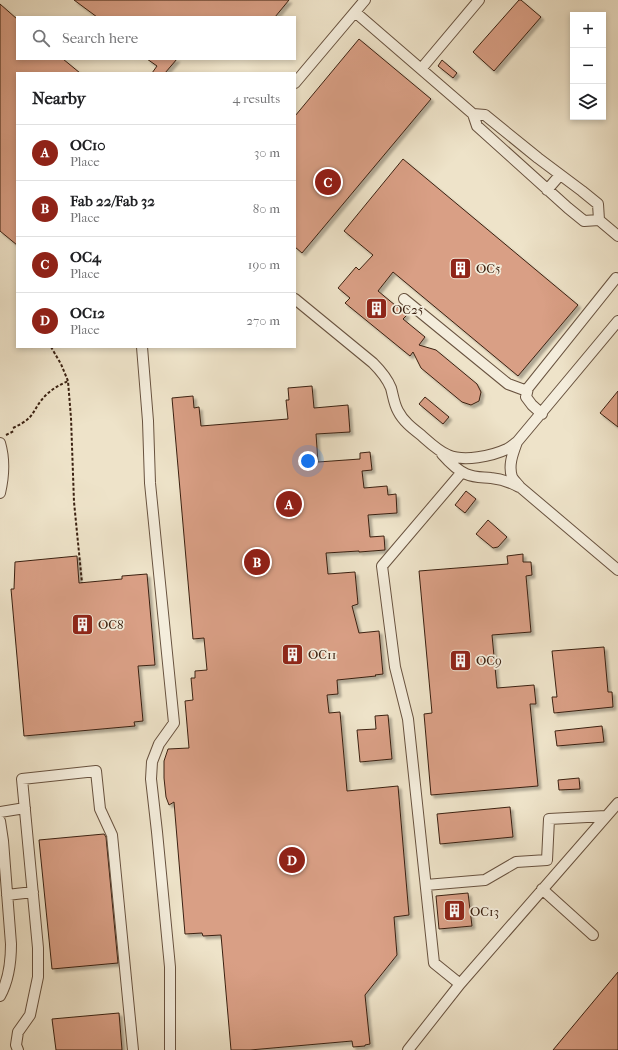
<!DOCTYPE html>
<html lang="en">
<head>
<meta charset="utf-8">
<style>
	body { margin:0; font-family:"IM FELL French Canon",serif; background:#f2f2f2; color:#202124 }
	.controls { position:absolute; right:12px; top:12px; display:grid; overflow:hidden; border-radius:0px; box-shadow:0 2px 6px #0003 }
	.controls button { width:36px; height:36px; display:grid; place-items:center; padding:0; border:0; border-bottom:1px solid #e0e0e0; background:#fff; color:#202124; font:20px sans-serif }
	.you { position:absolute; left:308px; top:461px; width:14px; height:14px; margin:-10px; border:3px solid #fff; border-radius:50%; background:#1a73e8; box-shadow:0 0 0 6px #1a73e833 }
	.badge { display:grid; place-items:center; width:26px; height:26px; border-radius:50%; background:#8f2418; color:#fff; font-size:13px; font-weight:700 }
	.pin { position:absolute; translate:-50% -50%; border:2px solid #fff; box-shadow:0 1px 4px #0006 }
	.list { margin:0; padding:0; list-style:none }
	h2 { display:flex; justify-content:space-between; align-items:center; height:52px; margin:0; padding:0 16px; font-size:17px }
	h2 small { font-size:13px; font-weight:400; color:#757577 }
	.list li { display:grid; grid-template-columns:26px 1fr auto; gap:12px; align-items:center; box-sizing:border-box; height:56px; padding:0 16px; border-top:1px solid #e0e0e0 }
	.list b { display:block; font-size:15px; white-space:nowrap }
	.list p { margin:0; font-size:13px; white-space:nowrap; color:#757577 }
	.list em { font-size:13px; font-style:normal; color:#757577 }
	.icon { flex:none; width:22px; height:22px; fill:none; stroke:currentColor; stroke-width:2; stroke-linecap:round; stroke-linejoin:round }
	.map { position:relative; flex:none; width:618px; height:1050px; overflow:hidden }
	.search { position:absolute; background:#fff; box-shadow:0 2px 6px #0003; left:16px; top:16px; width:280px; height:44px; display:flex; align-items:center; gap:10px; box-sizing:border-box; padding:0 14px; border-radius:0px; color:#757577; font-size:15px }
	.panel { position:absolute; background:#fff; box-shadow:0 2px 6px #0003; left:16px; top:72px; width:280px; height:276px; border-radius:0px }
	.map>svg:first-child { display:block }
	.building { fill:#d99f85; stroke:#3b2111; filter:url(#shadow) }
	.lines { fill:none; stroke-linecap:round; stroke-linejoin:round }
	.minor-casing { stroke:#68523f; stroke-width:12 }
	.path { stroke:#3b2111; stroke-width:2; stroke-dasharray:3 2; stroke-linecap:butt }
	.minor { stroke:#f4eddc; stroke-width:10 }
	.labels { text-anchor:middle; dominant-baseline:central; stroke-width:3.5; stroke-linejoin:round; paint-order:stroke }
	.poi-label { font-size:13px; fill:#3b2111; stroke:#f4eddc; text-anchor:start }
</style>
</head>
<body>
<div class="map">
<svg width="618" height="1050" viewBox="0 0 618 1050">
	<defs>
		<filter id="shadow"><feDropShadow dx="3" dy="3" stdDeviation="1" flood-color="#0004"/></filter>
	</defs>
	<rect width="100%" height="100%" fill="#eee3c9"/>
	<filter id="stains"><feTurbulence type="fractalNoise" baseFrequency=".005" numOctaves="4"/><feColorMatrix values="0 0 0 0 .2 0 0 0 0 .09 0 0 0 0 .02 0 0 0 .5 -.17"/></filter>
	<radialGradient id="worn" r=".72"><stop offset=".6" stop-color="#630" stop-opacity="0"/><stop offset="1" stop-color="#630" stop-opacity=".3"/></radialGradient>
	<!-- building -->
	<path class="building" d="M74,0H289L275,17H97Z
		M519,0H521L541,17L494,71L473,52Z
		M0,4L17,19V59H63L80,73H17V245L0,231Z
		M359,39L431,99L302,253L295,247V116Z
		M147,59H177L165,73H152L157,66Z
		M442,60L457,73L453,78L438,66Z
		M403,159L578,305L518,376L393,272L378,291L407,315L403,319L425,337L419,345L436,350L477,384L481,392L479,401L471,405L462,402L421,368L413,352L410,356L345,303L350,298L338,288L356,267L359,270L373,255L344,231Z
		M312,386L314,408L348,405L350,432L316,434L318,462L360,459V453L370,452L372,470L362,471L364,488L387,486L388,495L396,494L397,513L368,515L370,537L384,536L385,550L359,552V551L326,553L328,574L355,572L358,604L352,606L359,633L379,631L383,674L375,675L376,676L337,680L338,694L327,695L329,713L340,712L347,791L398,786L409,915L394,917L397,955L365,995L370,1044L365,1045V1046L353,1047L352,1041L250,1050H231L221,935L203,936L202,933L185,934L174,802L169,805L166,797L164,778V761L168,749L189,748L185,701L193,700L191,678H195V671L207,670L204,638L193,639L172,398L193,396L194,408L199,407L201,426L288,419L286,400H289L288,388Z
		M618,391V427L600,413Z
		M425,397L449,417L443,424L419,404Z
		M466,491L476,499L465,513L455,505Z
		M488,520L507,537L498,547L493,548L476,534Z
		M523,554V562H531L532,575L526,576L531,632L492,635L497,688L534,685L536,704H530L538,786L431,795L424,714L432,713L419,571L508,564L507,556Z
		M77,556L79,583L122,579V576L147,574L155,665L138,666L143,721L134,722L135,726L24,736L11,589H14L15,562Z
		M604,647L608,692H612L613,707L554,713L552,697H557L552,651Z
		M388,715L392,759L360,762L357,730L376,729L375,716Z
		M602,726L604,742L557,746L555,731Z
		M579,778L580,789L559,790L558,780Z
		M510,807L513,837L440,844L437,814Z
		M104,834L106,837L118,963L52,969L39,840Z
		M468,893L472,926L439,929L436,896Z
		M618,972V1050H553Z
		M119,1013L122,1050H56L52,1019Z"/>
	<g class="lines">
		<defs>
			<path id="minor" d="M355,12L473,114L485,115L538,158L582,191L598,204L599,220L618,236
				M421,69L479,0
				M295,83L365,0
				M473,114L477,126L568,208L584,221L599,220
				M547,190L560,175
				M295,299L373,363C380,370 387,378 391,388C393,395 394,404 398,411C403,421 412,428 421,435C429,442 438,451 448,455C464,462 492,456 507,449C511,447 514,444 517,442L618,321
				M404,299L508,384L527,391
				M142,347L148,421L150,483L174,723L159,744L152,762L151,779L157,832L170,967V1050
				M542,414L532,405L526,397L528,388L616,278
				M517,442C513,453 508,465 512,477C514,481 518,484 520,487L618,570
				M0,443C5,460 4,476 0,493
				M442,454C449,462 457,470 466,474C475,478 483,477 491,478C501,479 510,482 519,487
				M0,812L25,808
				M0,821L3,841L11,944C11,962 9,980 0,996
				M426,885L485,880L516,862L547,860L549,819L606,816
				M542,889L593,935
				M7,895L33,892
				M460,984L434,963L408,719L395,667L382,566L462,472
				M18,1050L16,1045L18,1032L30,1015L38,977V948L22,779L96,771L100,809L112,835L133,1050
				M408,1050L460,984L618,803"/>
		</defs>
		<!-- minor casing -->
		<use href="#minor" class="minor-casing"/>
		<!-- path -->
		<path class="path" d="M51,347L61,364L68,381L71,418L74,502L82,583
			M13,428C19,425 25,422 29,418C34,413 36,407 40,402C47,392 57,386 68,381
			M6,435L14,431"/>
		<!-- minor -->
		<use href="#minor" class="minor"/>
	</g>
	<!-- icons -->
	<defs>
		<symbol id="building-square" viewBox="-11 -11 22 22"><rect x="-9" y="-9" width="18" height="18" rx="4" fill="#8f2418" stroke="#f4eddc"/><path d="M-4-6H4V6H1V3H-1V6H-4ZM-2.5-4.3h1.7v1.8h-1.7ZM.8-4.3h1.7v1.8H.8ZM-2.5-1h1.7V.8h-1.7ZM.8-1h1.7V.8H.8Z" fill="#fff"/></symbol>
	</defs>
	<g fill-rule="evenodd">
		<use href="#building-square" x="448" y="256" width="25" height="25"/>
		<use href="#building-square" x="364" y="296" width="25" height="25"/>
		<use href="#building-square" x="70" y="612" width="25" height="25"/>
		<use href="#building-square" x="280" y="642" width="25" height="25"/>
		<use href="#building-square" x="448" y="648" width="25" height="25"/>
		<use href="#building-square" x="442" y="898" width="25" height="25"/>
	</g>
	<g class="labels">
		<!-- poi labels -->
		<g class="poi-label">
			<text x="476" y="268">OC5</text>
			<text x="392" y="309">OC25</text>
			<text x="98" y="624">OC8</text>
			<text x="308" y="654">OC11</text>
			<text x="476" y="660">OC9</text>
			<text x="470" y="911">OC13</text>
		</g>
	</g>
	<rect width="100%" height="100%" filter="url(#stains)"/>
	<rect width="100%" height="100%" fill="url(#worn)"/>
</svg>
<div class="controls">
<button>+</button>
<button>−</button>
<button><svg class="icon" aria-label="layers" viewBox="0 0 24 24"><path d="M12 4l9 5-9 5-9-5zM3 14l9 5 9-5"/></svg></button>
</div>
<div class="you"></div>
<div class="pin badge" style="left:289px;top:504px">A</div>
<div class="pin badge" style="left:257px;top:562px">B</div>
<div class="pin badge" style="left:328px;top:182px">C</div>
<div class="pin badge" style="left:292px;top:860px">D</div>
<div class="search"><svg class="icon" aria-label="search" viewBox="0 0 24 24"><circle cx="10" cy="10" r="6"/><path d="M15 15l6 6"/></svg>Search here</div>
<section class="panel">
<h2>Nearby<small>4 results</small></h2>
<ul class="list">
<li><span class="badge">A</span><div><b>OC10</b><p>Place</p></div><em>30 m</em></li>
<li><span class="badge">B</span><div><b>Fab 22/Fab 32</b><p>Place</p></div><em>80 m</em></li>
<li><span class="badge">C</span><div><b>OC4</b><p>Place</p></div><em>190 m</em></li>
<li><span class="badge">D</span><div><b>OC12</b><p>Place</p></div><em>270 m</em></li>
</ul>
</section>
</div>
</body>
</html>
